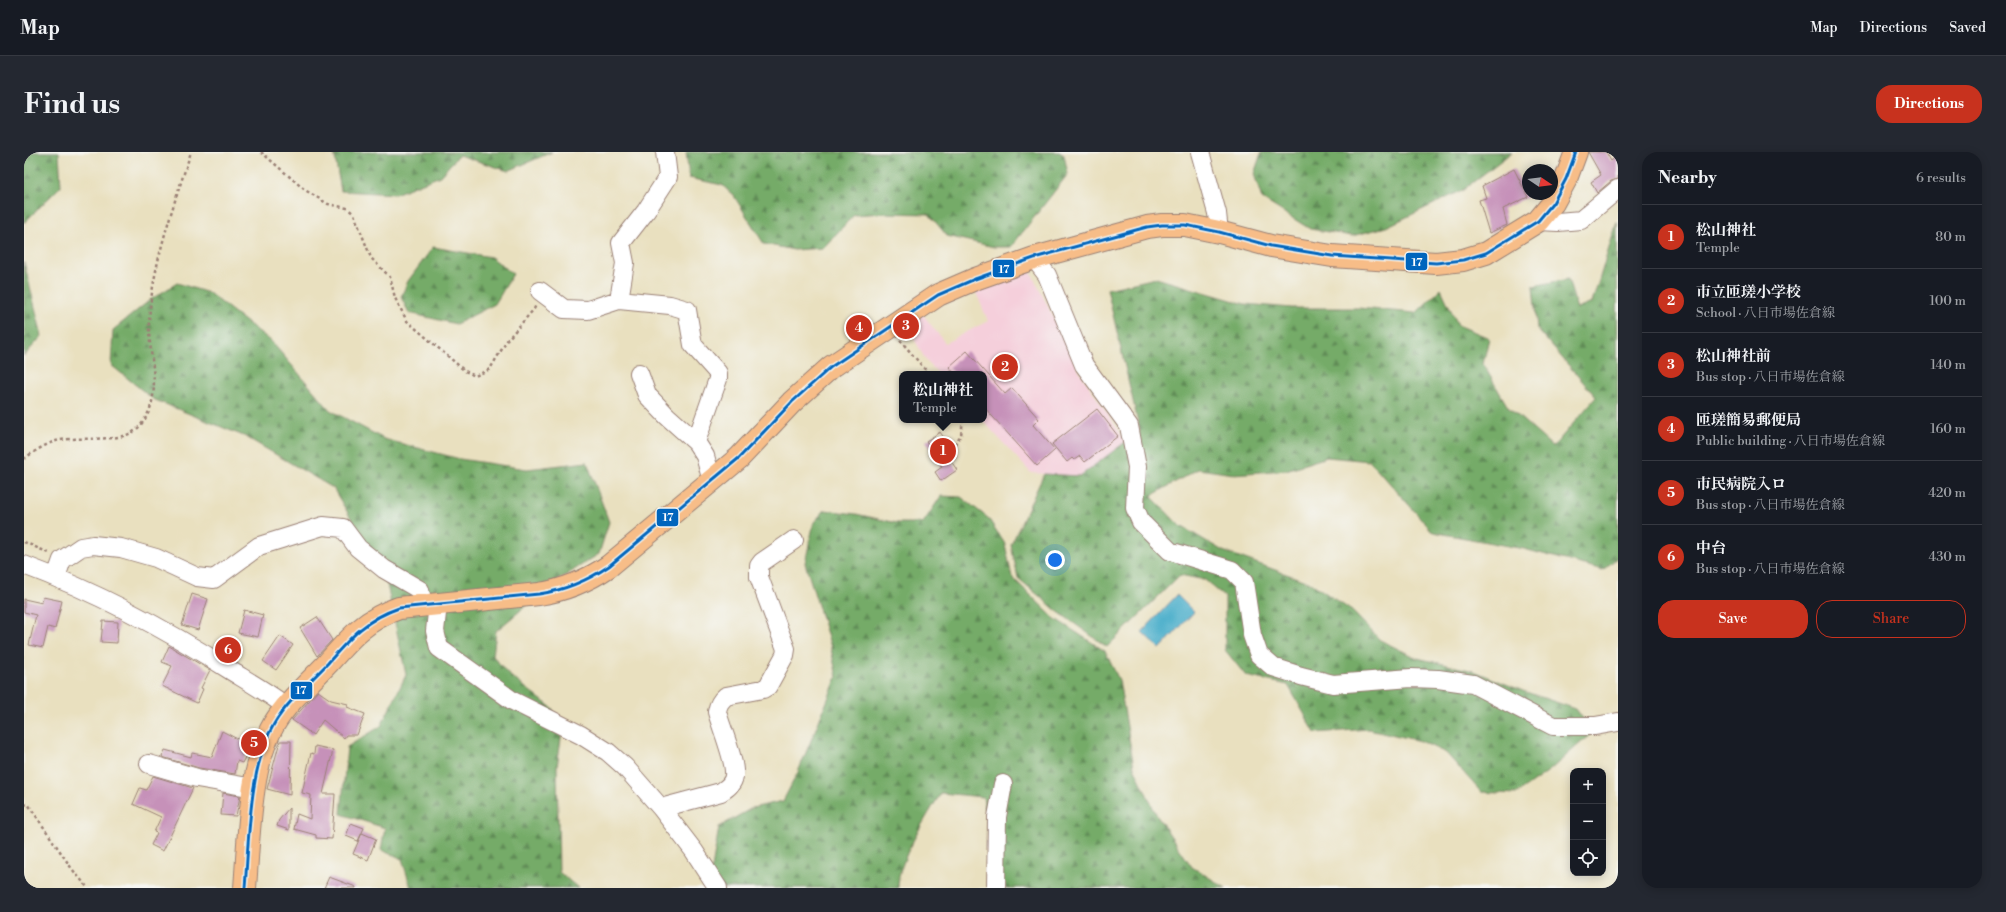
<!DOCTYPE html>
<html lang="en">
<head>
<meta charset="utf-8">
<style>
	body { margin:0; font-family:"Libre Bodoni","Noto Serif JP",serif; background:#242831; color:#f1f3f6 }
	.controls { position:absolute; right:12px; bottom:12px; display:grid; overflow:hidden; border-radius:8px; box-shadow:0 2px 10px #0003 }
	.controls button { width:36px; height:36px; display:grid; place-items:center; padding:0; border:0; border-bottom:1px solid #363941; background:#171b24; color:#f1f3f6; font:20px sans-serif }
	.compass { position:absolute; left:1498px; top:12px; width:36px; height:36px; border-radius:50%; background:#171b24; box-shadow:0 2px 10px #0003; rotate:103deg }
	.you { position:absolute; left:1031px; top:408px; width:14px; height:14px; margin:-10px; border:3px solid #fff; border-radius:50%; background:#1a73e8; box-shadow:0 0 0 6px #1a73e833 }
	.badge { display:grid; place-items:center; width:26px; height:26px; border-radius:50%; background:#c8321e; color:#fff; font-size:13px; font-weight:700 }
	.pin { position:absolute; translate:-50% -50%; border:2px solid #fff; box-shadow:0 1px 4px #0006 }
	.popup { position:absolute; left:875px; top:219px; width:88px; height:52px; box-sizing:border-box; display:grid; place-content:center; border-radius:8px; background:#171b24; filter:drop-shadow(0 1px 3px #0005); font-size:13px; white-space:nowrap; color:#9ea1a6 }
	.popup b { font-size:15px; color:#f1f3f6 }
	.popup::after { content:''; position:absolute; left:50%; top:100%; margin-left:-8px; border:8px solid transparent; border-top-color:#171b24 }
	.list { margin:0; padding:0; list-style:none }
	h2 { display:flex; justify-content:space-between; align-items:center; height:52px; margin:0; padding:0 16px; font-size:17px }
	h2 small { font-size:13px; font-weight:400; color:#9ea1a6 }
	.list li { display:grid; grid-template-columns:26px 1fr auto; gap:12px; align-items:center; box-sizing:border-box; height:64px; padding:0 16px; border-top:1px solid #363941 }
	.list b { display:block; font-size:15px; white-space:nowrap }
	.list p { margin:0; font-size:13px; white-space:nowrap; color:#9ea1a6 }
	.list em { font-size:13px; font-style:normal; color:#9ea1a6 }
	.actions { display:flex; gap:8px; padding:12px 16px }
	.actions a { flex:1; padding:9px 0; border:1px solid #c8321e; border-radius:16px; text-align:center; font-size:14px; color:#c8321e }
	.actions .main { background:#c8321e; color:#fff }
	.icon { flex:none; width:22px; height:22px; fill:none; stroke:currentColor; stroke-width:2; stroke-linecap:round; stroke-linejoin:round }
	.map { position:relative; flex:none; width:1594px; height:736px; overflow:hidden; border-radius:16px }
	header { display:flex; align-items:center; gap:24px; box-sizing:border-box; height:56px; padding:0 20px; background:#171b24; border-bottom:1px solid #363941 }
	header strong { font-size:19px }
	nav { display:flex; gap:22px; margin-inline-start:auto; font-size:14px }
	.intro { display:flex; align-items:center; justify-content:space-between; box-sizing:border-box; height:96px; padding:0 24px }
	h1 { margin:0; font-size:28px }
	.button { padding:10px 18px; border-radius:16px; background:#c8321e; color:#fff; font-size:14px; font-weight:700 }
	main { display:flex; gap:24px; padding:0 24px }
	aside { flex:1; background:#171b24; border-radius:16px; box-shadow:0 2px 10px #0003 }
	.map>svg:first-child { display:block }
	.built { fill:#f5cfdb }
	.forest { fill:url(#forest-firs); stroke:#5f654a }
	.water { fill:#4cafcb; stroke:#4b677b }
	.building { fill:#c691b9 }
	.lines { fill:none; stroke-linecap:round; stroke-linejoin:round }
	.minor-casing { stroke:#9a8075; stroke-width:20 }
	.major-casing { stroke:#9a8075; stroke-width:24 }
	.path { stroke:#9a8075; stroke-width:2.5; stroke-dasharray:3 3; stroke-linecap:butt }
	.minor { stroke:#fff; stroke-width:18 }
	.major { stroke:#f7bd88; stroke-width:22 }
	.bus-1-casing { stroke:#f6f6f2; stroke-width:6 }
	.bus-1 { stroke:#0065bd; stroke-width:3 }
	.line-badge { stroke:#f6f6f2; stroke-width:1.5 }
	.badge-label { font-size:11px; text-anchor:middle; font-weight:bold; fill:#fff }
</style>
</head>
<body>
<header>
<strong>Map</strong>
<nav><a>Map</a><a>Directions</a><a>Saved</a></nav>
</header>
<div class="intro"><h1>Find us</h1><a class="button">Directions</a></div>
<main>
<div class="map">
<svg width="1594" height="736" viewBox="0 0 1594 736">
	<defs>
		<pattern id="forest-firs" width="22" height="20" patternUnits="userSpaceOnUse"><rect width="22" height="20" fill="#74ab68"/><path d="M5 1l3.5 6h-7zM16 11l3.5 6h-7z" fill="#618b56"/></pattern>
	</defs>
	<rect width="100%" height="100%" fill="#f6f6f2"/>
	<filter id="ink" filterUnits="userSpaceOnUse"><feTurbulence type="fractalNoise" baseFrequency=".025" numOctaves="2"/><feDisplacementMap in="SourceGraphic" scale="8" xChannelSelector="R" yChannelSelector="G"/><feConvolveMatrix kernelMatrix="1 2 1 2 8 2 1 2 1" color-interpolation-filters="sRGB"/></filter>
	<filter id="wash" filterUnits="userSpaceOnUse"><feTurbulence type="fractalNoise" baseFrequency=".012" numOctaves="4" result="noise"/><feDisplacementMap in="SourceGraphic" scale="16" xChannelSelector="R" yChannelSelector="G"/><feGaussianBlur stdDeviation="0.9" result="paint"/><feColorMatrix in="noise" values="0 0 0 0 0 0 0 0 0 0 0 0 0 0 0 0 0 1.4 0 .05"/><feComposite in="paint" operator="in"/></filter>
	<g filter="url(#wash)">
		<rect width="100%" height="100%" fill="#e9e0bf"/>
		<!-- built -->
		<path class="built" d="M1006,118L1057,222L1102,290L1056,324L1007,321L958,268H960V222H915L902,209L882,172L898,161L921,191L964,169L951,138Z"/>
		<!-- forest -->
		<path class="forest" d="M0,0H35L37,34L0,71Z
			M310,0H528L484,19L435,3L416,24L371,42L317,39Z
			M662,0H1035L1040,3L1044,22L987,95H970L923,84L905,62L859,61L830,63L799,96L770,98L740,92L710,44L698,33L665,26Z
			M1241,0H1488L1439,38L1362,75L1328,84L1286,77L1238,47L1230,22L1237,1Z
			M1593,70L1594,405L1579,418L1500,397L1409,380L1346,309L1303,305L1262,318L1210,322L1174,317L1127,344L1155,373L1199,399L1287,431L1328,459L1356,488L1393,506L1450,519L1499,539L1552,557L1569,580L1526,618L1492,642L1457,640L1422,601L1396,589L1345,577L1291,581L1264,533L1222,524L1201,498V445L1181,428L1156,423L1083,495L1033,459L994,426L987,393L1020,322L1056,324L1116,279L1083,137L1132,126L1221,152L1268,156H1334L1392,161L1417,137L1434,173L1465,186L1459,212L1484,255L1529,295L1572,245L1513,177L1509,134L1544,127L1553,157L1568,151Z
			M409,95L467,105L489,122L471,152L432,172L385,161L377,145L384,129Z
			M0,110L18,184L0,204Z
			M153,131L185,141L247,189L306,258L360,287L436,307L503,317L563,310L585,370L575,402L528,432L472,479L469,504L485,523L528,556L538,579L533,615L535,720L554,736H387L378,707L357,698L361,676L317,662L323,595L357,574L382,523L361,423L309,336L222,285L129,247L87,213L89,178L126,148Z
			M917,344L937,345L964,366L981,392L988,425L1030,466L1081,499L1095,528L1110,615L1133,664L1168,715L1202,736H974L959,645L917,641C903,664 873,710 874,736H693L687,722L695,675L728,656L759,649L774,620L813,525L806,492L781,411L790,370L801,358L832,362L873,371H899Z"/>
		<!-- water -->
		<path class="water" d="M1153,443L1170,460L1136,497L1118,480Z"/>
		<g id="blocks">
			<!-- building -->
			<path class="building" d="M1564,0H1582L1587,9L1594,3V27L1587,29L1573,41L1567,30L1577,23Z
				M1490,17L1504,45L1479,57L1483,73L1465,81L1455,48L1462,46L1458,34Z
				M943,199L981,242L988,236L1015,267L1009,273L1031,298L1013,314L960,255V222H931L925,215Z
				M1073,257L1094,284L1061,310L1056,304L1050,308L1048,306L1043,310L1028,292Z
				M916,280L933,305L927,309L933,318L917,329L911,320L918,315L902,289Z
				M168,442L184,447L174,478L158,473Z
				M19,445L38,449L31,477L24,475L19,496L5,493L12,463L0,460V447L18,451Z
				M220,458L239,463L234,485L214,481Z
				M293,465L308,488L293,504L276,476Z
				M79,469L94,470L93,491L77,490Z
				M256,484L269,493L252,518L239,509Z
				M145,494L186,518L177,536L179,537L173,551L138,534L148,514L138,510Z
				M294,539L307,548L324,552L323,555L341,562L333,583H322L320,586L299,568L289,583L268,568Z
				M198,579L227,594L218,611L213,609L211,622L175,616L138,605L141,598L167,605L168,601L188,605Z
				M256,589H267L266,643L243,637Z
				M291,594L309,598L299,642H311L308,687L292,686V683L270,677L273,662L286,667L287,643L278,641L287,601L290,602Z
				M129,624L169,636L139,699L127,693L133,681L130,680L137,665L109,652L116,636L122,638Z
				M199,641L216,644L212,664L197,663Z
				M265,656V678L253,674L255,668Z
				M327,671L340,676L334,689L322,684Z
				M338,681L352,687L344,708L329,702Z
				M305,725L332,735V736H300Z"/>
		</g>
	</g>
	<g filter="url(#ink)">
		<use href="#blocks" fill-opacity="0" stroke="#9a8075" stroke-width="1"/>
		<g class="lines">
			<defs>
				<path id="minor" d="M641,0L644,25L622,59L597,91L601,111L595,148L646,153L663,158L669,193L694,221V227L672,290
					M1176,0L1193,61L1195,80
					M1514,69L1534,70L1557,68L1594,37
					M1010,106L1023,123L1060,213L1105,274L1113,315L1111,356L1117,370L1146,399L1208,418L1220,430L1228,483L1235,503L1249,515L1277,524L1309,532L1387,526L1414,527L1449,532L1529,574H1571L1594,570
					M516,139L540,157L564,158L595,148
					M615,221L623,243L643,264L672,290L681,304L688,329
					M0,413C75,441 142,477 209,520C227,531 246,542 263,555
					M32,425L38,408L57,395L69,393L97,396L132,406L173,425L190,427L235,394L299,374L319,376L334,396L360,417L396,438L399,454
					M414,452L411,479L415,496L489,549L557,583L584,600L601,615L637,656L670,699L694,736
					M125,612L173,626L230,636
					M637,656L697,640C703,636 709,632 710,624C712,610 697,575 693,560C694,553 696,549 702,544L739,537L744,534L761,503L762,497L735,425V414L738,410L770,388
					M972,736L973,665L979,632"/>
				<path id="major" d="M221,736C225,687 225,614 250,572C263,550 286,530 304,511C326,486 342,467 375,456L515,442C542,438 563,429 585,414L715,306L768,250L807,215L914,143L951,127L1010,106L1123,75L1138,73H1161L1195,80L1247,94L1308,104L1412,111L1439,108L1462,101L1514,69L1529,51L1542,27L1552,0"/>
			</defs>
			<!-- minor casing -->
			<use href="#minor" class="minor-casing"/>
			<!-- major casing -->
			<use href="#major" class="major-casing"/>
			<!-- path -->
			<path class="path" d="M237,0L281,38L304,52L323,56L330,62L347,106L366,125L371,146L383,169L441,219L451,224L466,217L484,187L510,157L512,153
				M876,188L905,222
				M927,297L937,283L939,268
				M0,307C7,301 22,292 32,289C54,283 98,293 114,276C143,245 123,203 125,168C129,110 149,55 167,0
				M0,390L25,401
				M0,653L4,652L48,717L64,736"/>
			<!-- minor -->
			<use href="#minor" class="minor"/>
			<!-- major -->
			<use href="#major" class="major"/>
			<defs>
				<path id="bus-1" d="M221,736C225,687 225,614 250,572C263,550 286,530 304,511C326,486 342,467 375,456L515,442C542,438 563,429 585,414L715,306L768,250L807,215L914,143L951,127L1010,106L1123,75L1138,73H1161L1195,80L1247,94L1308,104L1412,111L1439,108L1462,101L1514,69L1529,51L1542,27L1552,0"/>
			</defs>
			<!-- bus-1 casing -->
			<use href="#bus-1" class="bus-1-casing"/>
			<!-- bus-1 -->
			<use href="#bus-1" class="bus-1"/>
		</g>
	</g>
	<g class="line-badge">
		<rect x="1381" y="100" width="23" height="19" rx="4" fill="#0065bd"/>
		<rect x="968" y="107" width="23" height="19" rx="4" fill="#0065bd"/>
		<rect x="632" y="356" width="23" height="19" rx="4" fill="#0065bd"/>
		<rect x="266" y="529" width="23" height="19" rx="4" fill="#0065bd"/>
	</g>
	<g class="badge-label">
		<text x="1393" y="114">17</text>
		<text x="980" y="121">17</text>
		<text x="644" y="369">17</text>
		<text x="277" y="542">17</text>
	</g>
</svg>
<div class="controls">
<button>+</button>
<button>−</button>
<button><svg class="icon" aria-label="locate" viewBox="0 0 24 24"><circle cx="12" cy="12" r="6"/><path d="M12 2v4M12 18v4M2 12h4M18 12h4"/></svg></button>
</div>
<svg class="compass" viewBox="-18 -18 36 36"><path d="M0-13l5 13h-10z" fill="#e53935"/><path d="M0 13l5-13h-10z" fill="#9ea1a6"/></svg>
<div class="you"></div>
<div class="pin badge" style="left:919px;top:299px">1</div>
<div class="popup"><b>松山神社</b>Temple</div>
<div class="pin badge" style="left:981px;top:215px">2</div>
<div class="pin badge" style="left:882px;top:174px">3</div>
<div class="pin badge" style="left:835px;top:176px">4</div>
<div class="pin badge" style="left:230px;top:591px">5</div>
<div class="pin badge" style="left:204px;top:498px">6</div>
</div>
<aside>
<h2>Nearby<small>6 results</small></h2>
<ul class="list">
<li><span class="badge">1</span><div><b>松山神社</b><p>Temple</p></div><em>80 m</em></li>
<li><span class="badge">2</span><div><b>市立匝瑳小学校</b><p>School · 八日市場佐倉線</p></div><em>100 m</em></li>
<li><span class="badge">3</span><div><b>松山神社前</b><p>Bus stop · 八日市場佐倉線</p></div><em>140 m</em></li>
<li><span class="badge">4</span><div><b>匝瑳簡易郵便局</b><p>Public building · 八日市場佐倉線</p></div><em>160 m</em></li>
<li><span class="badge">5</span><div><b>市民病院入ロ</b><p>Bus stop · 八日市場佐倉線</p></div><em>420 m</em></li>
<li><span class="badge">6</span><div><b>中台</b><p>Bus stop · 八日市場佐倉線</p></div><em>430 m</em></li>
</ul>
<div class="actions"><a class="main">Save</a><a>Share</a></div>
</aside>
</main>
</body>
</html>
